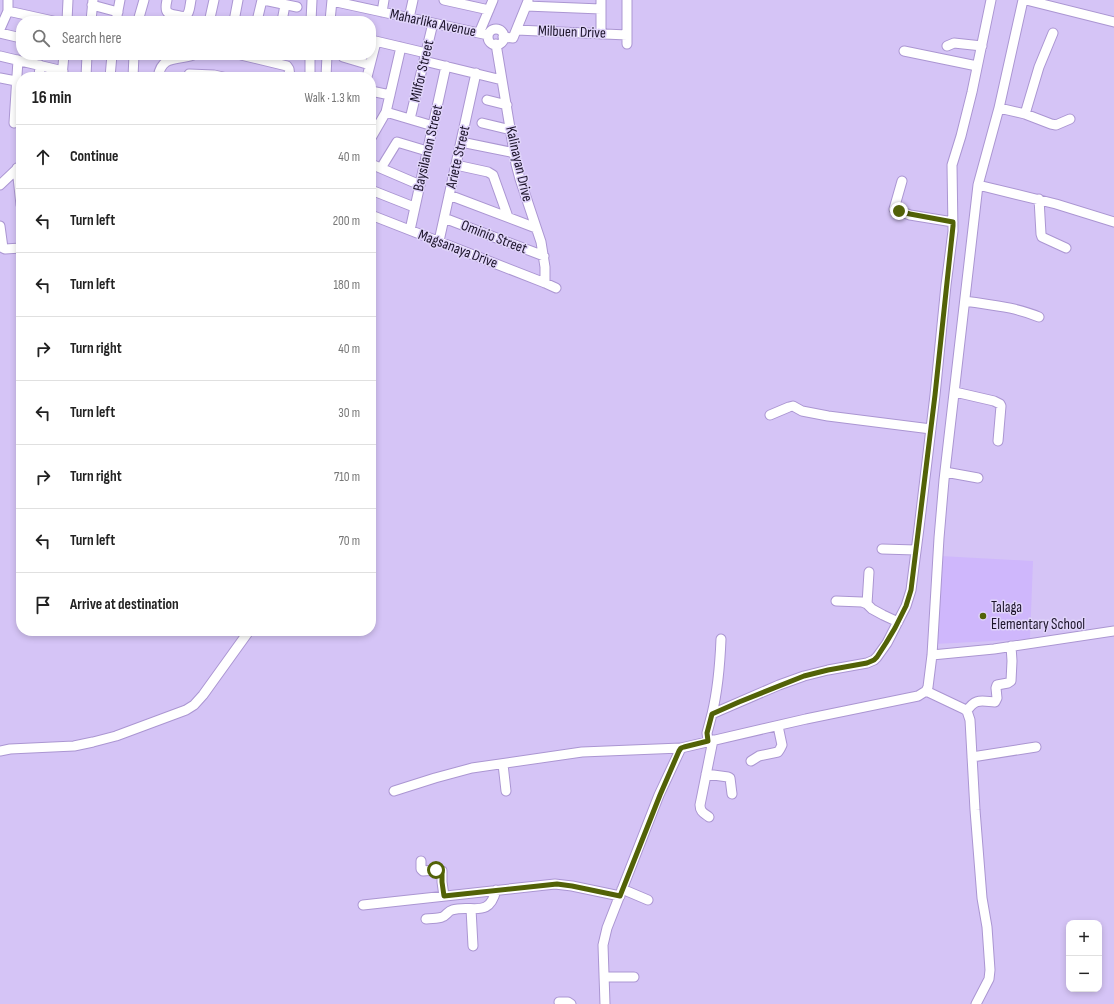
<!DOCTYPE html>
<html lang="en">
<head>
<meta charset="utf-8">
<style>
	body { margin:0; font-family:"Sofia Sans Condensed",sans-serif; background:#f2f2f2; color:#222 }
	.controls { position:absolute; right:12px; bottom:12px; display:grid; overflow:hidden; border-radius:8px; box-shadow:0 2px 6px #0003 }
	.controls button { width:36px; height:36px; display:grid; place-items:center; padding:0; border:0; border-bottom:1px solid #e0e0e0; background:#fff; color:#222; font:20px sans-serif }
	.stop { position:absolute; width:12px; height:12px; margin:-9px; border:3px solid #526207; border-radius:50%; background:#fff }
	.stop.end { background:#526207; border-color:#fff; box-shadow:0 1px 4px #0008 }
	.list { margin:0; padding:0; list-style:none }
	h2 { display:flex; justify-content:space-between; align-items:center; height:52px; margin:0; padding:0 16px; font-size:17px }
	h2 small { font-size:13px; font-weight:400; color:#767676 }
	.list li { display:grid; grid-template-columns:26px 1fr auto; gap:12px; align-items:center; box-sizing:border-box; height:64px; padding:0 16px; border-top:1px solid #e0e0e0 }
	.list b { display:block; font-size:15px; white-space:nowrap }
	.list em { font-size:13px; font-style:normal; color:#767676 }
	.icon { flex:none; width:22px; height:22px; fill:none; stroke:currentColor; stroke-width:2; stroke-linecap:round; stroke-linejoin:round }
	.map { position:relative; flex:none; width:1114px; height:1004px; overflow:hidden }
	.search { position:absolute; background:#fff; box-shadow:0 2px 6px #0003; left:16px; top:16px; width:360px; height:44px; display:flex; align-items:center; gap:10px; box-sizing:border-box; padding:0 14px; border-radius:16px; color:#767676; font-size:15px }
	.panel { position:absolute; background:#fff; box-shadow:0 2px 6px #0003; left:16px; top:72px; width:360px; height:564px; border-radius:16px }
	.map>svg:first-child { display:block }
	.built { fill:#cfb7fc }
	.lines { fill:none; stroke-linecap:round; stroke-linejoin:round }
	.minor-casing { stroke:#ab96d2; stroke-width:11 }
	.minor { stroke:#fff; stroke-width:9 }
	.route { stroke:#526207; stroke-width:5 }
	.poi-dot { fill:#526207; stroke:#e0d4fa; stroke-width:1.5 }
	.labels { text-anchor:middle; dominant-baseline:central; stroke-width:3; stroke-linejoin:round; paint-order:stroke }
	.street-label { font-size:15px; fill:#1c142a; stroke:#e0d4fa }
	.poi-label { font-size:15px; fill:#1c142a; stroke:#e0d4fa; text-anchor:start }
</style>
</head>
<body>
<div class="map">
<svg width="1114" height="1004" viewBox="0 0 1114 1004">
	<rect width="100%" height="100%" fill="#d5c4f6"/>
	<!-- built -->
	<path class="built" d="M940,556L1033,561L1030,639L934,644Z"/>
	<g class="lines">
		<defs>
			<path id="minor" d="M167,0C164,13 167,14 180,16C181,16 184,17 186,16C190,13 190,4 191,0
				M264,0L297,7
				M444,0L489,10
				M1026,0L1114,22
				M332,1L488,35
				M92,5L118,12
				M526,6L601,9
				M8,11L53,21
				M382,12L384,0
				M409,18L413,0
				M67,21L68,0
				M91,21L93,0
				M116,21L120,0
				M138,21L144,0
				M211,21L210,18L214,0
				M234,21L238,0
				M257,21L262,0
				M282,21L285,5
				M311,21L312,0
				M330,21L332,0
				M0,29L8,11V0
				M488 37a8 8 0 1 1 16 0a8 8 0 1 1-16 0Z
				M517,30L627,35
				M0,33L21,38
				M481,33L480,31L493,0
				M601,34V0
				M503,37L513,38L528,1
				M371,40L426,53
				M496,44L516,164L520,179L541,242L545,267V283
				M627,44V0
				M947,46L954,43L982,46
				M904,51L977,66
				M241,55L287,66L289,69L290,77
				M0,56L63,71
				M343,57L370,65
				M424,61L502,80
				M189,74L214,75L223,77
				M62,76L64,55
				M39,77L40,65
				M86,77L87,55
				M110,77L112,55
				M133,77L134,55
				M158,77C162,54 177,61 193,55
				M310,77V55
				M326,77L327,55
				M367,77L376,42
				M0,78L16,81
				M371,91L390,95
				M487,100L507,105
				M999,108L1025,114L1051,124L1056,125L1070,119
				M386,112L433,126
				M1025,114L1039,67L1053,33
				M410,119L433,23
				M14,123L18,60
				M482,123L511,130
				M371,138L386,112L401,47
				M461,142L515,153
				M371,164L420,185
				M456,165L488,172L493,175L508,217
				M17,168L21,205
				M381,168L397,142L427,151
				M902,181L894,209L910,215L953,222
				M0,185L20,166
				M978,185L1056,204L1114,222
				M371,190L414,207
				M449,195L536,228
				M1039,199L1041,234L1042,237L1066,248
				M371,215L545,283L556,288
				M444,218L544,256
				M0,226L3,248L5,249L21,248
				M410,230L446,66
				M439,241L476,73
				M965,301C990,305 1016,307 1039,317
				M955,392L994,401L1000,404L1001,406L998,441
				M770,415L789,407L793,406L802,411L828,416L931,429
				M945,472L978,478
				M882,549L916,550
				M836,601L862,602L867,604L872,609L883,615L898,622
				M867,604L869,572
				M932,655L994,649L1114,631
				M926,691L964,709L967,711L970,720L975,810L982,898L987,927L990,970L989,979L976,1004
				M967,711C975,698 981,701 995,702L997,698L996,688L997,685L1008,683L1011,681L1012,661L1011,646
				M712,714C718,689 720,664 721,639
				M708,741L707,733L712,714L721,710L779,685L804,676L828,670L867,663L874,660L877,657L887,643L906,606L911,590L919,528L935,395L946,285L953,231L952,165L961,136L972,92L991,0
				M0,751L10,749L74,746L93,742L116,736L186,710L194,705L203,695L249,631
				M972,757L1036,747
				M751,761L759,756L778,752L780,749L782,745L778,726
				M503,764L506,791
				M706,774L728,777L730,778L732,794
				M394,791L435,778L472,768L582,752L681,748
				M709,817C704,813 700,812 700,805L713,740
				M421,861V869L423,871L436,870L442,871V882L444,896
				M622,889L648,900
				M363,905L555,884L572,886L620,896
				M471,909L473,946
				M426,919C431,918 438,919 442,917C446,916 448,911 452,910C472,904 489,919 496,890
				M604,977H634
				M559,1002H568L571,1004
				M605,1004L603,945L607,928L659,795L681,748L806,719L918,696L926,691L928,687L932,655L939,538L944,480L978,185L999,108L1023,0"/>
		</defs>
		<!-- minor casing -->
		<use href="#minor" class="minor-casing"/>
		<!-- minor -->
		<use href="#minor" class="minor"/>
	</g>
	<g class="lines">
		<!-- route -->
		<path class="route" d="M436,870L442,871V882L444,896L557,884L572,886L620,896L660,795L679,751L681,748L684,747L708,741L707,733L712,714L739,702L804,676L828,670L867,663L874,660L877,657L886,643L895,628L906,606L911,590L935,395L953,226V222L910,214L899,211"/>
	</g>
	<!-- markers -->
	<circle class="poi-dot" cx="983" cy="616" r="4"/>
	<g class="labels">
		<!-- street labels -->
		<g class="street-label">
			<text transform="translate(433 23) rotate(12)">Maharlika Avenue</text>
			<text transform="translate(572 32) rotate(2)">Milbuen Drive</text>
			<text transform="translate(422 71) rotate(-77)">Milfor Street</text>
			<text transform="translate(428 148) rotate(-77)">Baysilanon Street</text>
			<text transform="translate(458 157) rotate(-77)">Ariete Street</text>
			<text transform="translate(519 164) rotate(77)">Kalinayan Drive</text>
			<text transform="translate(494 237) rotate(21)">Ominio Street</text>
			<text transform="translate(458 249) rotate(21)">Magsanaya Drive</text>
		</g>
		<!-- poi labels -->
		<g class="poi-label">
			<text x="991" y="607">Talaga<tspan x="991" dy="17">Elementary School</tspan></text>
		</g>
	</g>
</svg>
<div class="controls">
<button>+</button>
<button>−</button>
</div>
<div class="stop" style="left:436px;top:870px"></div>
<div class="stop end" style="left:899px;top:211px"></div>
<div class="search"><svg class="icon" aria-label="search" viewBox="0 0 24 24"><circle cx="10" cy="10" r="6"/><path d="M15 15l6 6"/></svg>Search here</div>
<section class="panel">
<h2>16 min<small>Walk · 1.3 km</small></h2>
<ul class="list">
<li><svg class="icon" aria-label="ahead" viewBox="0 0 24 24"><path d="M12 20V5M6 11l6-6 6 6"/></svg><div><b>Continue</b></div><em>40 m</em></li>
<li><svg class="icon" aria-label="left" viewBox="0 0 24 24"><path d="M17 20v-9H6M10 6l-5 5 5 5"/></svg><div><b>Turn left</b></div><em>200 m</em></li>
<li><svg class="icon" aria-label="left" viewBox="0 0 24 24"><path d="M17 20v-9H6M10 6l-5 5 5 5"/></svg><div><b>Turn left</b></div><em>180 m</em></li>
<li><svg class="icon" aria-label="right" viewBox="0 0 24 24"><path d="M7 20v-9h11M14 6l5 5-5 5"/></svg><div><b>Turn right</b></div><em>40 m</em></li>
<li><svg class="icon" aria-label="left" viewBox="0 0 24 24"><path d="M17 20v-9H6M10 6l-5 5 5 5"/></svg><div><b>Turn left</b></div><em>30 m</em></li>
<li><svg class="icon" aria-label="right" viewBox="0 0 24 24"><path d="M7 20v-9h11M14 6l5 5-5 5"/></svg><div><b>Turn right</b></div><em>710 m</em></li>
<li><svg class="icon" aria-label="left" viewBox="0 0 24 24"><path d="M17 20v-9H6M10 6l-5 5 5 5"/></svg><div><b>Turn left</b></div><em>70 m</em></li>
<li><svg class="icon" aria-label="arrive" viewBox="0 0 24 24"><path d="M6 21V4h12l-3 4 3 4H6"/></svg><div><b>Arrive at destination</b></div></li>
</ul>
</section>
</div>
</body>
</html>
